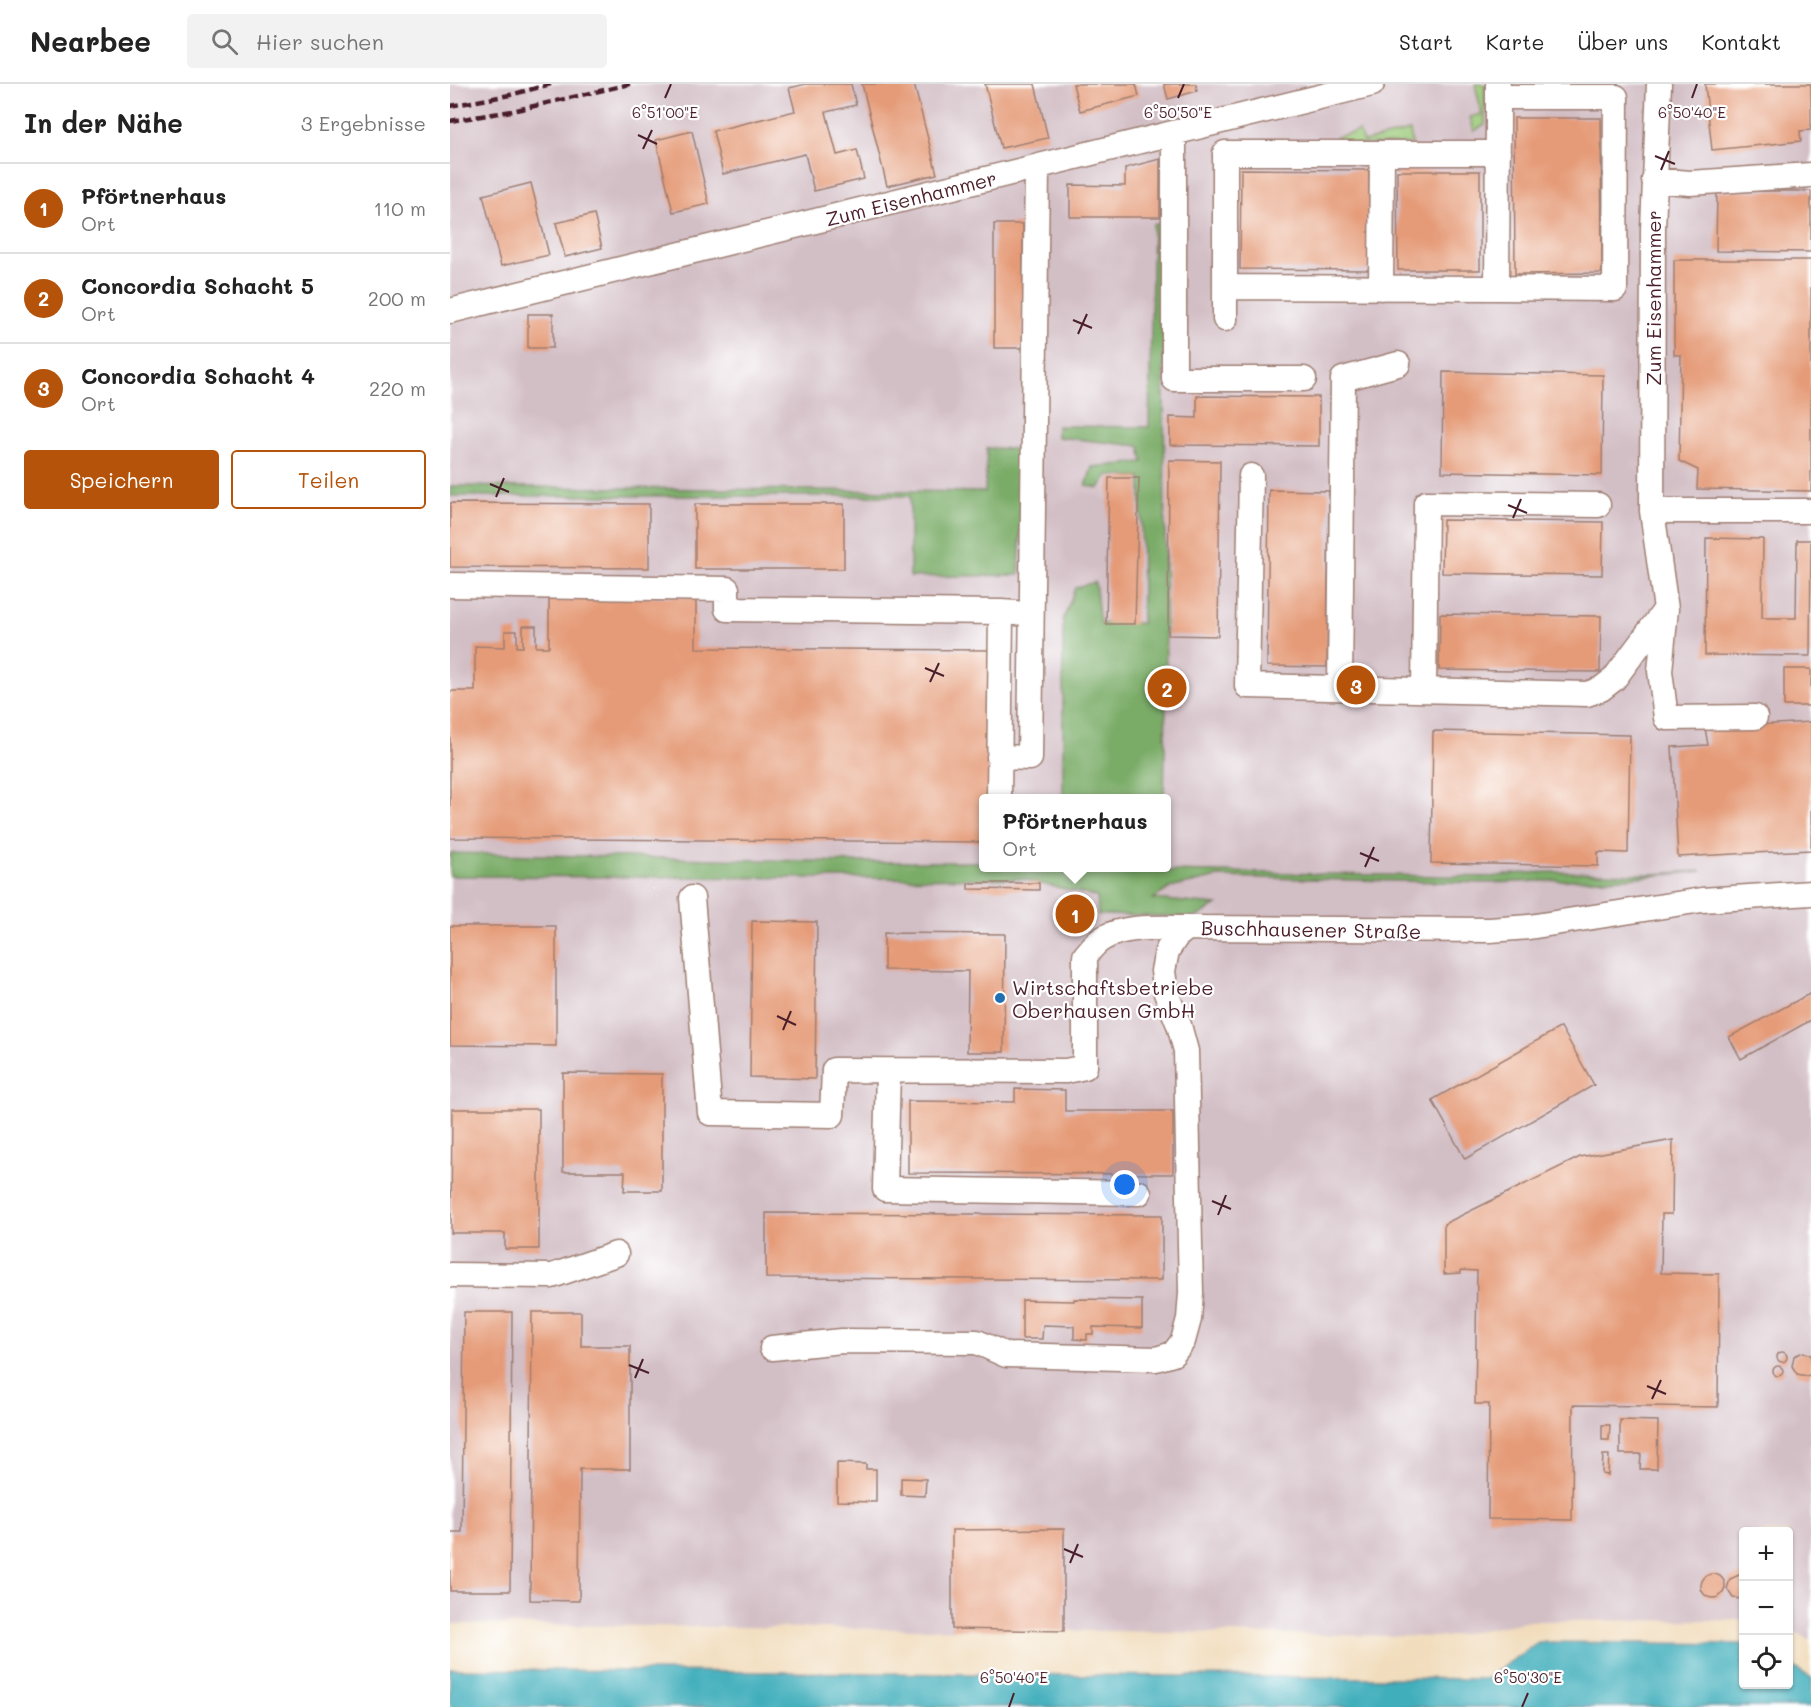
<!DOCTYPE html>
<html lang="de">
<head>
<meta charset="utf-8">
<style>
	body { margin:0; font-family:Mali,sans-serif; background:#f2f2f2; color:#222 }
	.controls { position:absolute; right:18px; bottom:18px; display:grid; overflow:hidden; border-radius:6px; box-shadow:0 2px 4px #0004 }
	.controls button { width:54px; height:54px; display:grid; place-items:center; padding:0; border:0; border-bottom:2px solid #e0e0e0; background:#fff; color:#222; font:30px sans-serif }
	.you { position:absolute; left:675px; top:1101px; width:21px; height:21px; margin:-15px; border:4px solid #fff; border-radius:50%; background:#1a73e8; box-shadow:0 0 0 9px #1a73e833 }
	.badge { display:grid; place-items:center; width:39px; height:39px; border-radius:50%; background:#b45309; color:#fff; font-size:20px; font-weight:700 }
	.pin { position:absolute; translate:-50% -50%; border:3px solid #fff; box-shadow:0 2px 6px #0006 }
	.popup { position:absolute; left:529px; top:710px; width:192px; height:78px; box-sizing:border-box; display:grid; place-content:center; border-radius:6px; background:#fff; filter:drop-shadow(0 2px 4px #0005); font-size:20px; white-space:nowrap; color:#767676 }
	.popup b { font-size:22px; color:#222 }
	.popup::after { content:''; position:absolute; left:50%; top:100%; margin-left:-12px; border:12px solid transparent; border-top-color:#fff }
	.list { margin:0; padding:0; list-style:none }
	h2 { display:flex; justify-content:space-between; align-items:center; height:78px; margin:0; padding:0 24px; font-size:26px }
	h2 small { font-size:20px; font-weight:400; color:#767676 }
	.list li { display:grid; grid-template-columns:39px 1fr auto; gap:18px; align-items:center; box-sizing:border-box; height:90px; padding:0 24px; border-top:2px solid #e0e0e0 }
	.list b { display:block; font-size:22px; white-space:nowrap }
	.list p { margin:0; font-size:20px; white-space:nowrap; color:#767676 }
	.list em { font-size:20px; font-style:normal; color:#767676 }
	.actions { display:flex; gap:12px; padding:18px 24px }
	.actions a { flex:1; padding:14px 0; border:2px solid #b45309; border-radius:6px; text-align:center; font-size:21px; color:#b45309 }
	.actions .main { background:#b45309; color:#fff }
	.icon { flex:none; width:33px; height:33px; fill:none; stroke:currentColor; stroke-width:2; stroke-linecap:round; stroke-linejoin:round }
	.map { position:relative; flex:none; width:1361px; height:1623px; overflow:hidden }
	header { display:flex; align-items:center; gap:36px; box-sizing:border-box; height:84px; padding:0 30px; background:#fff; border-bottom:2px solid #e0e0e0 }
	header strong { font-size:28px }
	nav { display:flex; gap:33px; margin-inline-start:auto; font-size:21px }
	.search { width:420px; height:54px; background:#f2f2f2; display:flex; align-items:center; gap:15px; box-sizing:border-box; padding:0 21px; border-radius:6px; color:#767676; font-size:22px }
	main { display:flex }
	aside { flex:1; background:#fff }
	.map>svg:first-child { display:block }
	.industrial { fill:#d2bec5; fill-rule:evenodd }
	.green { fill:#98c776; stroke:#717350; stroke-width:1.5 }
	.forest { fill:#7aac67; stroke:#626649; stroke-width:1.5 }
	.water { fill:#3faebb; stroke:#446673; stroke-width:1.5 }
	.building { fill:#e59b78 }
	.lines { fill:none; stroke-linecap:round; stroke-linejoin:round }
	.minor-casing { stroke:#9e7e73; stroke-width:27 }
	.minor { stroke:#fff; stroke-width:24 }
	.rail { stroke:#4a1f2b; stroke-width:4.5; stroke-dasharray:9 4.5; stroke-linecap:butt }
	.ticks { fill:none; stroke:#4a1f2b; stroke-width:2 }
	.poi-dot { fill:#1f6fb2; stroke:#fff; stroke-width:2 }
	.labels { text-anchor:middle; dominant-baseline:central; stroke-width:4.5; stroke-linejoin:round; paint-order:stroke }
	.street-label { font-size:20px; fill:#4a1f2b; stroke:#fff }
	.poi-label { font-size:20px; fill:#4a1f2b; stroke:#fff; text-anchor:start }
	.ticks-label { font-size:15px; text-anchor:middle; fill:#4a1f2b; stroke:#fff; stroke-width:4.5; stroke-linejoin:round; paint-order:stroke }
</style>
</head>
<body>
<header>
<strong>Nearbee</strong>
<div class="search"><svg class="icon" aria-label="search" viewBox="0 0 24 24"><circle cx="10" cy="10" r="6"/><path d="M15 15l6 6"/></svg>Hier suchen</div>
<nav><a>Start</a><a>Karte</a><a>Über uns</a><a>Kontakt</a></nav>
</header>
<main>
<aside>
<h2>In der Nähe<small>3 Ergebnisse</small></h2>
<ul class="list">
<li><span class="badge">1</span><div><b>Pförtnerhaus</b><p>Ort</p></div><em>110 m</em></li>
<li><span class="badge">2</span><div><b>Concordia Schacht 5</b><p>Ort</p></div><em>200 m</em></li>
<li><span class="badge">3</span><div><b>Concordia Schacht 4</b><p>Ort</p></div><em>220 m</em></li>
</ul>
<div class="actions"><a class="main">Speichern</a><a>Teilen</a></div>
</aside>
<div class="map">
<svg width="1361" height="1623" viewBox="0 0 1361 1623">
	<rect width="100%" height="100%" fill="#fff"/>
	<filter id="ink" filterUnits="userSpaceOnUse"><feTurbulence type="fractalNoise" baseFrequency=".0167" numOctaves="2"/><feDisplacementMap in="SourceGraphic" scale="12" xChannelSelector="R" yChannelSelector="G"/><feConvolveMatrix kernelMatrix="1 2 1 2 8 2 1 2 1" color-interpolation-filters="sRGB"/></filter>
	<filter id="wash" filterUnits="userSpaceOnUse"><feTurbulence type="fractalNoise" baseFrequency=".008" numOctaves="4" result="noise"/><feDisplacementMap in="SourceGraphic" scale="24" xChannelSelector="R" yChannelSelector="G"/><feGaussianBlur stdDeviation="1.35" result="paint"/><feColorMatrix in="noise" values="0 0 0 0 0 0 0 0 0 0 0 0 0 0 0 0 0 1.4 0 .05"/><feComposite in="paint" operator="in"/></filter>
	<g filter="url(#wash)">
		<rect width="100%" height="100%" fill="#f1dcbb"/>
		<!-- industrial -->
		<path class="industrial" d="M0,0H1361V1557L1339,1544L1338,1448H1294L1293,1536L1080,1537L995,1553L656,1547L0,1540ZM534,714H716V784H534Z"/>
		<!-- green -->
		<path class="green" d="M1025,0H1035V41L1024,47L1020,33L1032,30Z
			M909,47L913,58L960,47L962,60L887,61L886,53Z"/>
		<!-- forest -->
		<path class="forest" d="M703,140H713L716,616L714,714H613V536L625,504L645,498L650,539H692L691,394L658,391L649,404L636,402L642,383L693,378L690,362L607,353V342L699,343Z
			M537,364L574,365L569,491L460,493V412H0V402L535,408Z
			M0,769L403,778H533L534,784H713L714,787L1042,793C1093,784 1145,790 1196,790C1214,790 1233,788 1252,787L1177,794L1039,799L768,793L720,804L703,815L767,821L747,833L648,831L647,813L572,795L0,792Z"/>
		<!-- water -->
		<path class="water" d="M1088,1558L1293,1560L1294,1600H1338L1339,1580L1361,1594V1623H0V1585L1035,1595Z"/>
		<g id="blocks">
			<!-- building -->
			<path class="building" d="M356,0H401L406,21L376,28L387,71L407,66L414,95L364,107L355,70L273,90L263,47L345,27L339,4Z
				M412,0H464L487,90L437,102Z
				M535,0H585L598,54L551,64Z
				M623,0H686L689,12L630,27Z
				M714,0H746L747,7L718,15Z
				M1255,0H1361V46L1350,47L1351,57L1262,66Z
				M1064,34H1151L1152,189L1065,190Z
				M242,47L259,120L223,128L206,56Z
				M710,75V133H620V101L675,102V84Z
				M791,85L919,86V186L790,185Z
				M947,87H1030V186H948Z
				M81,99L99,171L51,182L33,111Z
				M1267,107H1361V168L1266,167Z
				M144,130L152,164L115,173L106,139Z
				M544,140H573V198H581V214H573V264H544Z
				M1224,176H1361V407L1247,405L1248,386L1229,377L1231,271H1224Z
				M78,230H103V264H78Z
				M993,288L1153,291L1152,391L992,388Z
				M747,312L869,313V362L720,361V333L747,334Z
				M719,376L770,377L768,552L718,551Z
				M659,394H689L685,540H656Z
				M819,406L879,407L877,583L817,582Z
				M0,419L199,420V484L0,483Z
				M245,420H394V485H245Z
				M993,436L1153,438L1152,491L992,489Z
				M1256,454L1313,455L1312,534H1346L1347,456H1361L1360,572L1255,571Z
				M99,512L246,513V564L540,566L539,714H534V758L0,754V607H25V562L55,563V547H67V563H73V542H86V563H99Z
				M990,530L1151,532L1150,588L989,586Z
				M1334,585H1361V622H1334Z
				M1361,638V766L1228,773L1222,663L1258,661L1255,644Z
				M983,647L1180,651L1178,769L1148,768V782L981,779Z
				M518,799H589V806L518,805Z
				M609,820H641V840L609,841Z
				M302,837L367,838L365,995L300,993Z
				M0,842H106V962L0,961Z
				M434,849L555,850L554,968H517L518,887L434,886Z
				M1361,909V936L1291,975L1279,953Z
				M1111,943L1144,1001L1015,1075L982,1016Z
				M113,989L212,990V1107H174L175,1088H113Z
				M565,1005L615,1006V1027H723V1090L458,1089V1017L565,1018Z
				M2,1025H89V1165H55V1149H1Z
				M1223,1056L1222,1130H1212L1211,1189L1269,1190L1268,1323L1123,1321L1122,1436L1038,1435L1039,1320H1025L1027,1187L1011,1186V1189L994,1190V1140L1130,1073Z
				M316,1129L712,1131V1196L316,1194Z
				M624,1215L692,1216V1244L643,1243V1250H637V1256L624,1255V1242L593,1241L592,1255H572V1216L624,1217Z
				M14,1228H62L60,1507H0V1448H12Z
				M82,1228H131V1262H180V1385H130L129,1517L80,1516Z
				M1327 1273a5 5 0 1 1 10 0a5 5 0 1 1-10 0Z
				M1353,1268L1361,1271V1290L1357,1292L1347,1290L1342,1282L1344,1272Z
				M1323 1287a5 5 0 1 1 10 0a5 5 0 1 1-10 0Z
				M1170,1336L1208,1337L1207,1385H1190L1191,1370H1170Z
				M1152,1341H1160L1159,1356H1152Z
				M1153,1371H1159L1158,1391L1152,1390Z
				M387,1379L416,1380V1385H426V1418L387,1417Z
				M451,1394L476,1395L475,1412L451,1411Z
				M614,1445V1547L502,1545V1446Z
				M1251 1502a12 12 0 1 1 24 0a12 12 0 1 1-24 0Z
				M1289,1491L1294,1492L1292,1515L1283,1514L1277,1505L1280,1495Z"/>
		</g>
	</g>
	<g filter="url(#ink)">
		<use href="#blocks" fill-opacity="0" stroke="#9e7e73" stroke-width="1.5"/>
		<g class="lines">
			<defs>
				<path id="minor" d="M1209,0L1203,145L1202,427H1361
					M1048,13H1166L1165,205L1047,204L1048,32V0
					M724,49V295H854
					M1204,96L1240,99L1361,91
					M775,203L1047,204
					M931,204L932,69
					M0,227L922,0
					M775,235V69H1048
					M801,392L797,602L1137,610L1151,605L1164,595L1216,525
					M1202,427L1216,525L1210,587L1216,634L1305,633
					M0,501L277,505V525L551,528
					M890,604L893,295L948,280
					M974,606L976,419L1148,421
					M549,673L580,674L587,84
					M549,714L551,528L566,529
					M242,814L260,1029L382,1031L384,986L616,987L635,983V872C640,866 645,859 652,855C673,841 712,844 737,844
					M438,987L435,1105L689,1109
					M0,1191L102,1192L166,1170
					M322,1264L392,1257L527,1258L556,1271L706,1275L723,1270L733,1257L739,1235L741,1209L736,967L729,941L716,909L713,887L717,867L726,853L737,844L1040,846L1079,843L1252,816L1361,809"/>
			</defs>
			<!-- minor casing -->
			<use href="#minor" class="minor-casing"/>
			<!-- minor -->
			<use href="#minor" class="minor"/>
			<!-- rail -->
			<path class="rail" d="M0,22L60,11L101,0
				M0,37L62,27L180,0"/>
		</g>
	</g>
	<!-- ticks -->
	<path class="ticks" d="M215,14L221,0M728,14L734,0M1242,14L1247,0M188,51L207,60M193,65L202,46M1205,72L1225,80M1211,86L1219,67M623,236L642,244M628,250L637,230M40,400L59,408M46,413L54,394M1058,421L1077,429M1063,434L1071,415M475,584L494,592M480,598L489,579M910,769L929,777M915,783L924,763M327,932L346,941M333,946L341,927M762,1117L781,1125M768,1131L776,1111M179,1281L199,1289M185,1294L193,1275M1197,1302L1216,1310M1202,1315L1211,1296M614,1465L633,1473M620,1479L628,1460M559,1623L564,1609M1072,1623L1078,1609"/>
	<!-- markers -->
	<circle class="poi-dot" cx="550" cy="914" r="6"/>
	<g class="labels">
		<!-- street labels -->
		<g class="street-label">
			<text transform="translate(461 114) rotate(-14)">Zum Eisenhammer</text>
			<text transform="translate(1203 214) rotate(-90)">Zum Eisenhammer</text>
			<text transform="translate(861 845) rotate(1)">Buschhausener Straße</text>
		</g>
		<!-- poi labels -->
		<g class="poi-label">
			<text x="562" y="903">Wirtschaftsbetriebe<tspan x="562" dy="23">Oberhausen GmbH</tspan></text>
		</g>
	</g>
	<g class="ticks-label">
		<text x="215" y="34">6°51'00"E</text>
		<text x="728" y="34">6°50'50"E</text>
		<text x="1242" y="34">6°50'40"E</text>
		<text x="564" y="1599">6°50'40"E</text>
		<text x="1078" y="1599">6°50'30"E</text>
	</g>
</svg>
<div class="controls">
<button>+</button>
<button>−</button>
<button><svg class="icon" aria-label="locate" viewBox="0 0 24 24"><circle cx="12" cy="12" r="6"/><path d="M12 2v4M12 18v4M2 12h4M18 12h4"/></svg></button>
</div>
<div class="you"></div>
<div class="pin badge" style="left:625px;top:830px">1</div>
<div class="popup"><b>Pförtnerhaus</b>Ort</div>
<div class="pin badge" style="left:717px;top:604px">2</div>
<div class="pin badge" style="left:906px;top:601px">3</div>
</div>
</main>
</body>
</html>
